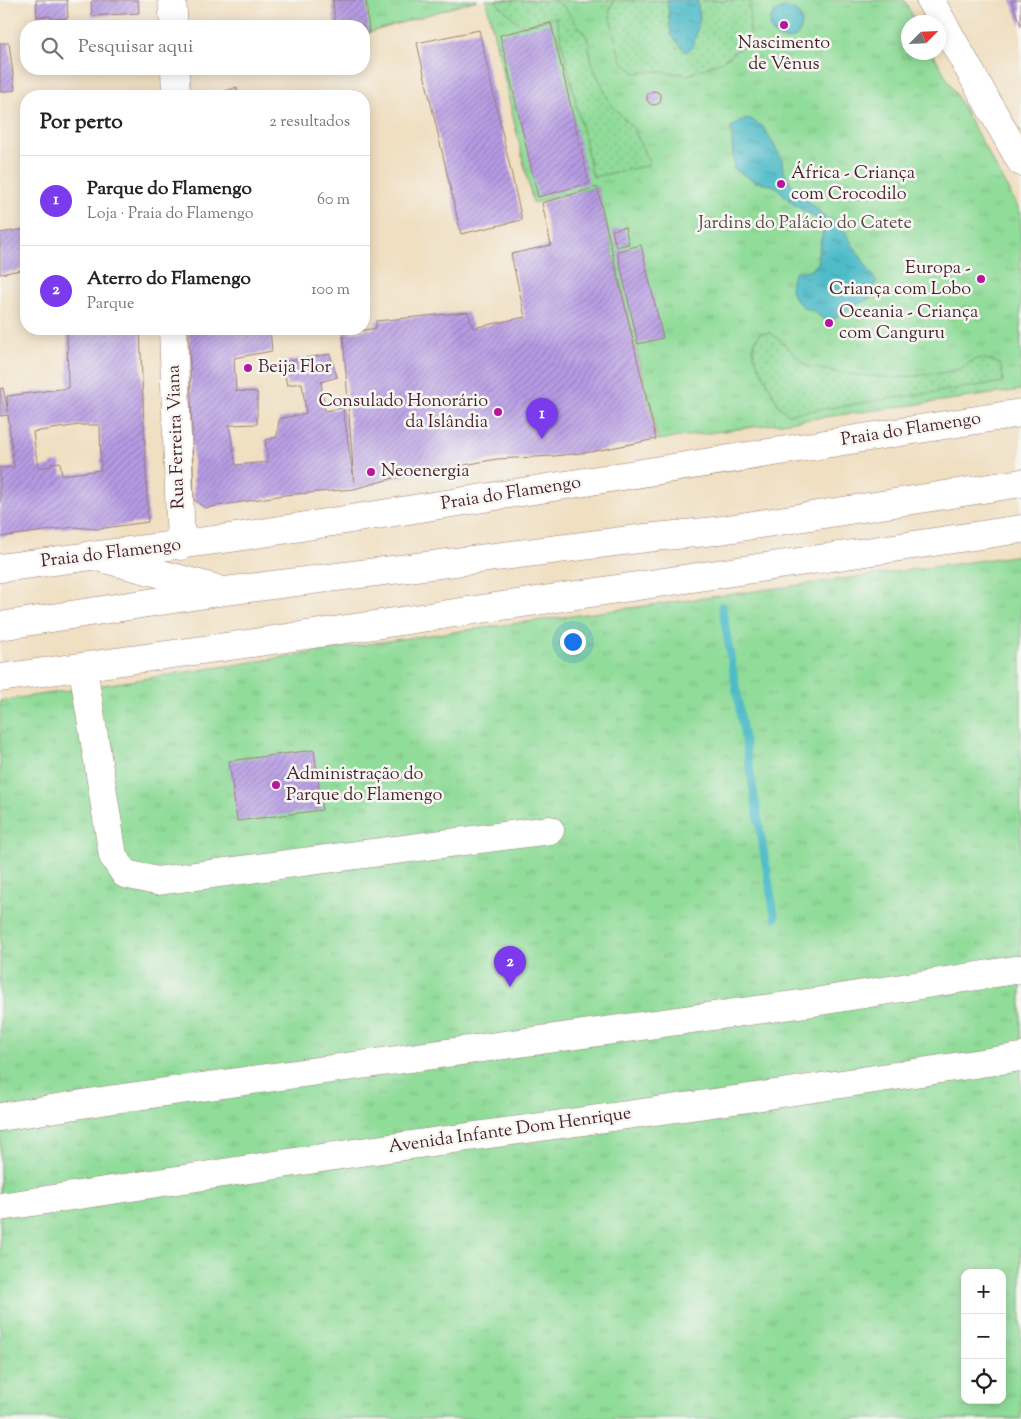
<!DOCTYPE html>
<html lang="pt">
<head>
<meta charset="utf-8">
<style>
	body { margin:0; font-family:"Sorts Mill Goudy",serif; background:#f2f2f2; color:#222 }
	.controls { position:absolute; right:15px; bottom:15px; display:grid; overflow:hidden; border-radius:10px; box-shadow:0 2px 12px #0003 }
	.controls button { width:45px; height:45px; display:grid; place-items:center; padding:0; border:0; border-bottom:1px solid #e0e0e0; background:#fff; color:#222; font:25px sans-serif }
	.compass { position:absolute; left:901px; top:15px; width:45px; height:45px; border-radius:50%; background:#fff; box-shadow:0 2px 12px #0003; rotate:66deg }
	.you { position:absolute; left:572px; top:641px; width:18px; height:18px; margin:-12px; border:4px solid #fff; border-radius:50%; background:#1a73e8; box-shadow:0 0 0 8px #1a73e833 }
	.badge { display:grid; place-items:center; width:32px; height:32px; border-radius:50%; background:#7c3aed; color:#fff; font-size:16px; font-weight:700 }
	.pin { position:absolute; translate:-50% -41px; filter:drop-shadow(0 1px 2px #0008) }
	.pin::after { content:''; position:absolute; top:26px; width:18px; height:15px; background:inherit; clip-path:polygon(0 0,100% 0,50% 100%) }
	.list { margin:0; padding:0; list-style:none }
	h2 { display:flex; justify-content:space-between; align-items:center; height:65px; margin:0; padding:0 20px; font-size:21px }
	h2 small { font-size:16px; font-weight:400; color:#767676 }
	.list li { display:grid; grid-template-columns:32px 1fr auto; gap:15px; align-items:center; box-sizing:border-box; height:90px; padding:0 20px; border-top:1px solid #e0e0e0 }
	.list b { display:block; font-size:19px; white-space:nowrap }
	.list p { margin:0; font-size:16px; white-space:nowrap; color:#767676 }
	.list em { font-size:16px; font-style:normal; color:#767676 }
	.icon { flex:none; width:28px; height:28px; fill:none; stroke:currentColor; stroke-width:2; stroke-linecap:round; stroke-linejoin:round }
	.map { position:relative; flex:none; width:1021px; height:1419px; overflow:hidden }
	.search { position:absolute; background:#fff; box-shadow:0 2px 12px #0003; left:20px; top:20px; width:350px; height:55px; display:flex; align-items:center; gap:12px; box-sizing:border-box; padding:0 18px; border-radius:20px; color:#767676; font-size:19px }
	.panel { position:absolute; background:#fff; box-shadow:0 2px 12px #0003; left:20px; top:90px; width:350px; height:245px; border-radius:20px }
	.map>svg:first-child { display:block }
	.park { fill:url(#park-tufts); stroke:#6d7e62; fill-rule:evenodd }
	.garden { fill:url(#garden-dots); stroke:#6d7e62 }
	.water { fill:url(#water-ripples); stroke:#4c6d7a }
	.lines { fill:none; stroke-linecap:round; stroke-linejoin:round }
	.stream { stroke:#4ebbc8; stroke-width:8 }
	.building { fill:url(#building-hatch); fill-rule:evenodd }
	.minor-casing { stroke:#9d7f76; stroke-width:29 }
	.major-casing { stroke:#9d7f76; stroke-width:29 }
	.highway-casing { stroke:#9d7f76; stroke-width:29 }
	.minor { stroke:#fff; stroke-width:28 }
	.major { stroke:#fff; stroke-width:28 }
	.highway { stroke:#fff; stroke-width:28 }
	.poi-dot { fill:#b5179e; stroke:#f6f6f2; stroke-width:2 }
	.labels { text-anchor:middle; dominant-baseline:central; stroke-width:5; stroke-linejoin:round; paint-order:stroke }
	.poi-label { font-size:18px; fill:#4a1f2b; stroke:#f6f6f2; text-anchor:start }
	.park-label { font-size:18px; fill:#5c4e46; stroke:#f6f6f2 }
	.street-label { font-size:18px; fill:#4a1f2b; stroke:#f6f6f2 }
</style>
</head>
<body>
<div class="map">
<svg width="1021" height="1419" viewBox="0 0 1021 1419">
	<defs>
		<pattern id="park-tufts" width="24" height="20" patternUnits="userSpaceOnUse" patternTransform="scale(1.25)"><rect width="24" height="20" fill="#90dc99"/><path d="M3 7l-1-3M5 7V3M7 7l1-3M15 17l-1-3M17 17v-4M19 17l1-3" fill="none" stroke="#7ebc84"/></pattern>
		<pattern id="garden-dots" width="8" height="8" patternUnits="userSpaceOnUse" patternTransform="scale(1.25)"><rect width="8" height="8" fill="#90dc99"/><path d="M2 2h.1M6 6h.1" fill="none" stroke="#7ebc84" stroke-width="1.8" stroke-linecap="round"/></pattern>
		<pattern id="water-ripples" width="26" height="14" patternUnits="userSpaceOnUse" patternTransform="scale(1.25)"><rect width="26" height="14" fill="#4ebbc8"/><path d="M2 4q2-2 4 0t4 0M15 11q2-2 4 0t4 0" fill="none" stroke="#4397a3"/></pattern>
		<pattern id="building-hatch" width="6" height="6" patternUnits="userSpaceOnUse" patternTransform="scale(1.25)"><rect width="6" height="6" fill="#b69be4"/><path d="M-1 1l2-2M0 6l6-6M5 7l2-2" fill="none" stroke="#967eb9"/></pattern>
	</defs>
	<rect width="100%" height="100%" fill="#f6f6f2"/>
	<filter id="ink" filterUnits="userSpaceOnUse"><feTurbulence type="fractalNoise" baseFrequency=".02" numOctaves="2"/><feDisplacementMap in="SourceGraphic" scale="10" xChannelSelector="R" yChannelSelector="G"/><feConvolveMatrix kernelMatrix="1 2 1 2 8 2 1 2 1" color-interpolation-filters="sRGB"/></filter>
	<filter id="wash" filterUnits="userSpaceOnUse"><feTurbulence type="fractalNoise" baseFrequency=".0096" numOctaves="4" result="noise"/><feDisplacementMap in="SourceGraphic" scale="20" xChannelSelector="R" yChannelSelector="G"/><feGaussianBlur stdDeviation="1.12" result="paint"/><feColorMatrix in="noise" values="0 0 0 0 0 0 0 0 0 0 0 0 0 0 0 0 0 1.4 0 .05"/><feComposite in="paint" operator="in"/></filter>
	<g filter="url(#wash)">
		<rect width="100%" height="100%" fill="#f0dfc1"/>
		<!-- park -->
		<path class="park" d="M333,0H477L364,34V26H335Z
			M486,0H904L916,22H908V52L933,53L1021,213V390L658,440L597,187L533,203Z
			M1021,555V1419H0V701L401,639ZM965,1273H1002V1400H965Z"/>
		<!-- garden -->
		<path class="garden" d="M497,0H553L564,7L587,37L593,67L612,106L634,129L650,165L593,177L556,17L522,26L496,2Z
			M614,0H750V36L744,45L722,61L688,75L655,71L636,73L623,63L618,51L609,12Z
			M760,333H770L779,339L807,366L839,373L896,378L949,372L960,369L972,361L979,358L994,361L1001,365L1003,382L788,414L779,406L757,362L753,349L755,342Z"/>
		<!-- water -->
		<path class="water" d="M667,0H697L700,17L693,47L686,52L671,35Z
			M770 24a16 16 0 1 1 32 0a16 16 0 1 1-32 0Z
			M749,118L763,127L782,159L783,170L794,189L829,220L841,226L876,281L869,299L853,306L830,321C821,320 823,318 817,314C812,310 806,309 802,306C790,296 787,284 796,271H809L818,264V254L823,231L817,219L793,204L775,186L754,181L734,169L731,127L740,122Z"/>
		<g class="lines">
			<!-- stream -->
			<path class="stream" d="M722,606L775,918"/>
		</g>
		<g id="blocks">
			<!-- building -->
			<path class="building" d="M36,0H67L68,18L51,19V16L37,17Z
				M94,0H138L139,13L92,16L91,2Z
				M333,0H366L369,33L364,34V26H335Z
				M1011,0H1021V26Z
				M551,23L589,183L538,197L500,35Z
				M479,30L522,220L461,234L417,43Z
				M0,43H9L15,90L0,92Z
				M237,87V96H212Z
				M647 98a7 7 0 1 1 14 0a7 7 0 1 1-14 0Z
				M597,187L656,439L591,452L554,456L497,459L394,478L354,489L284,495L205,508L194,500L189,329H270L272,351L234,358L236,391L257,392V424L229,425L236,465L268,462L265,440L277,437L279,419L306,413L302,383L287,385L282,362L330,354L337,377L321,382L325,411L343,408L354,482L343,334L376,328V321L468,312L473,328L525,317L511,254L551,245L542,203Z
				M625,227L629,244L616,247L612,230Z
				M26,229V269L0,274V233Z
				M641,245L663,338L638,344L617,251Z
				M67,329H140L148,522L97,529L74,527L0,537V468L14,467L8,415L0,416V389L3,388L8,412L7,396L68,388ZM79,425H100L101,470L62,475L60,462L51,463V466L38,468L33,432Z
				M314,750L322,810L237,821L229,761Z"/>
		</g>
	</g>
	<g filter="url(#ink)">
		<use href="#blocks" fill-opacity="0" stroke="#9d7f76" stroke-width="1"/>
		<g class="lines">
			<defs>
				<path id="minor" d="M172,0L174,26
					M930,0L1021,162
					M175,69L176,96
					M173,329L181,546
					M0,568L237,537L1021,413
					M83,668L113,856L125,874L157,881L550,830"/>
				<path id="major" d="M90,555L214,588
					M0,626L225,591L646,538L715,531L1021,483
					M0,678L253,643L1021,529"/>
				<path id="highway" d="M0,1117L108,1100L814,1002L1021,969
					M0,1207L361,1152L749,1098L1021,1057"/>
			</defs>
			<!-- minor casing -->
			<use href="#minor" class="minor-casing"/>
			<!-- major casing -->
			<use href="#major" class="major-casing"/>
			<!-- highway casing -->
			<use href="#highway" class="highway-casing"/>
			<!-- minor -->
			<use href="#minor" class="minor"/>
			<!-- major -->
			<use href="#major" class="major"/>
			<!-- highway -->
			<use href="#highway" class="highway"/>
		</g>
	</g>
	<!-- markers -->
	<g class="poi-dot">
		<circle cx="784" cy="25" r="5"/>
		<circle cx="781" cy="184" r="5"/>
		<circle cx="981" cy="279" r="5"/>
		<circle cx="829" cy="323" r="5"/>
		<circle cx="248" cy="368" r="5"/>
		<circle cx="498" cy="412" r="5"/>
		<circle cx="371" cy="472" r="5"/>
		<circle cx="276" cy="785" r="5"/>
	</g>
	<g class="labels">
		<!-- poi labels -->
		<g class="poi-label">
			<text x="784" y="44" text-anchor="middle">Nascimento<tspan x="784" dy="21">de Vênus</tspan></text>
			<text x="791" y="174">África - Criança<tspan x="791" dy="21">com Crocodilo</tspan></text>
			<text x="971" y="269" text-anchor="end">Europa -<tspan x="971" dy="21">Criança com Lobo</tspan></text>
			<text x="839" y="313">Oceania - Criança<tspan x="839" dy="21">com Canguru</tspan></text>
			<text x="258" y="368">Beija Flor</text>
			<text x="488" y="402" text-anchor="end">Consulado Honorário<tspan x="488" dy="21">da Islândia</tspan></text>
			<text x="381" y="472">Neoenergia</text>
			<text x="286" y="775">Administração do<tspan x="286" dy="21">Parque do Flamengo</tspan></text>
		</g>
		<!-- park labels -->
		<g class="park-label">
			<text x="805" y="224">Jardins do Palácio do Catete</text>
		</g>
		<!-- street labels -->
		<g class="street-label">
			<text transform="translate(911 430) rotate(-9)">Praia do Flamengo</text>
			<text transform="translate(177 437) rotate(-92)">Rua Ferreira Viana</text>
			<text transform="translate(511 494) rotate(-9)">Praia do Flamengo</text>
			<text transform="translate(111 554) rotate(-7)">Praia do Flamengo</text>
			<text transform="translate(510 1131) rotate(-8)">Avenida Infante Dom Henrique</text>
		</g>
	</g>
</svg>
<div class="controls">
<button>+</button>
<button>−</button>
<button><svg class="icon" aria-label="locate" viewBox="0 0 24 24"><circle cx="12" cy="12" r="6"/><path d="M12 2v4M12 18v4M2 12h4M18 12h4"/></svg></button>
</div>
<svg class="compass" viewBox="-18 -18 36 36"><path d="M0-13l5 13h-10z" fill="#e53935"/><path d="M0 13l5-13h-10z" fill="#767676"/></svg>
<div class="you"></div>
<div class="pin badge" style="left:542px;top:439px">1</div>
<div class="pin badge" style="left:510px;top:987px">2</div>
<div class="search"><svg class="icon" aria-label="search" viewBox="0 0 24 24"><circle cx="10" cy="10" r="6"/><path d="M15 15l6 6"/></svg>Pesquisar aqui</div>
<section class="panel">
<h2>Por perto<small>2 resultados</small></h2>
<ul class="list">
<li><span class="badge">1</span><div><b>Parque do Flamengo</b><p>Loja · Praia do Flamengo</p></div><em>60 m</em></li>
<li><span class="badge">2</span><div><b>Aterro do Flamengo</b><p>Parque</p></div><em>100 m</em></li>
</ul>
</section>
</div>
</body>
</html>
